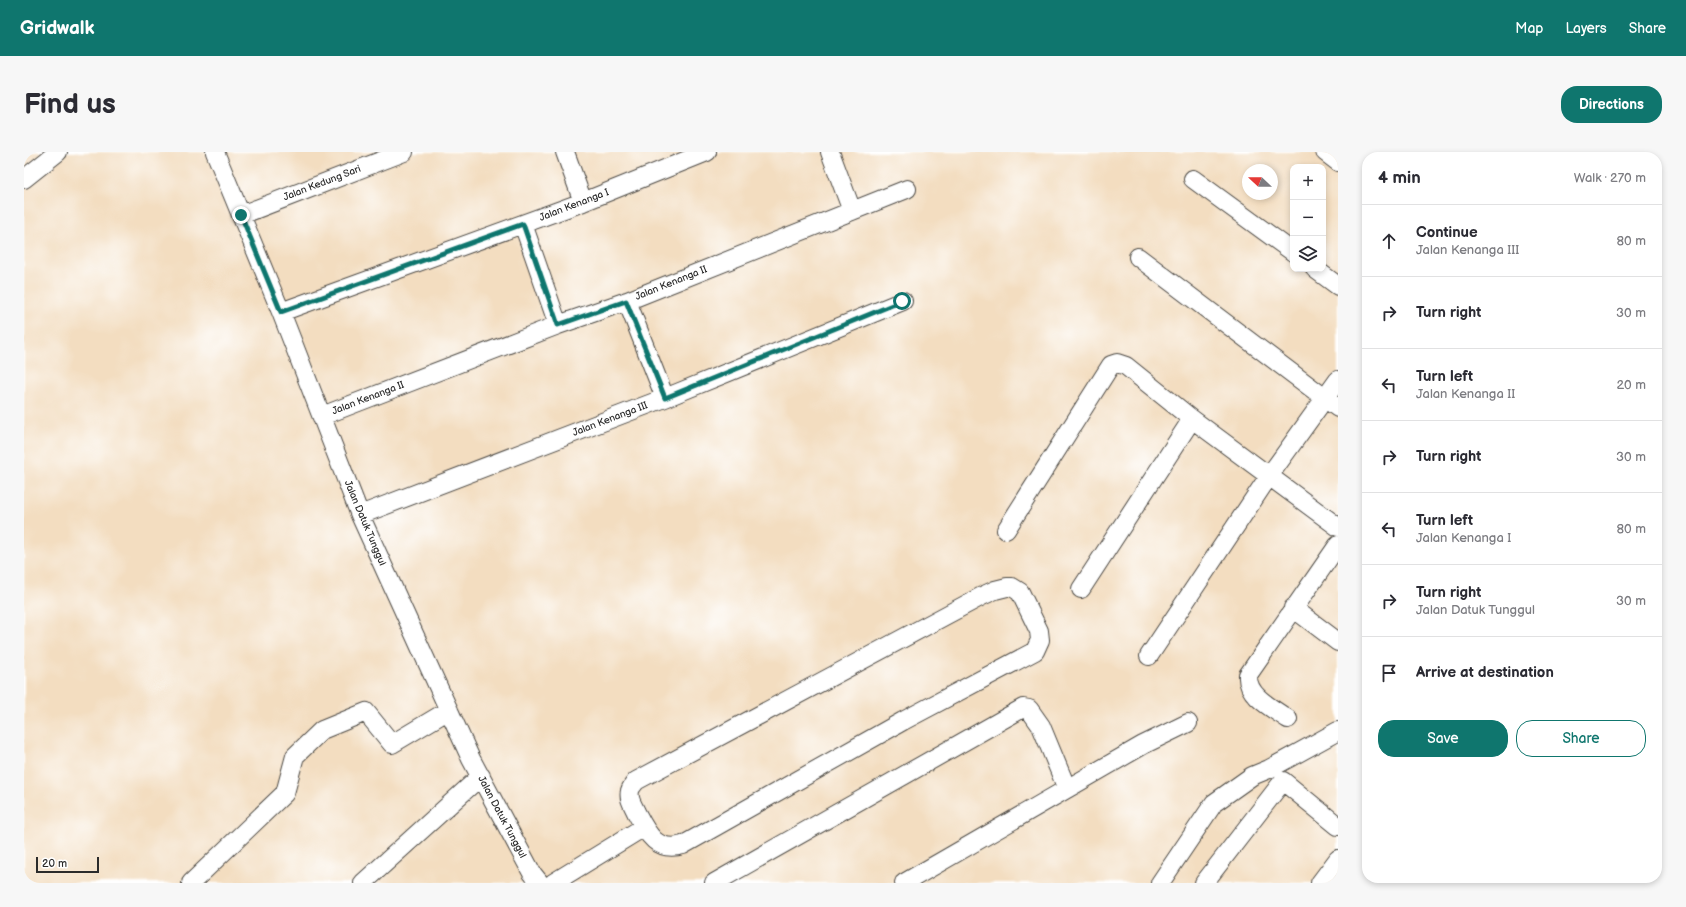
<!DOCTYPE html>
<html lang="en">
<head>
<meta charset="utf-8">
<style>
	body { margin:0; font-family:"Balsamiq Sans",sans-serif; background:#f7f7f7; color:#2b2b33 }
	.controls { position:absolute; right:12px; top:12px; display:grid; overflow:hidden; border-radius:8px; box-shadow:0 2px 6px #0003 }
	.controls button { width:36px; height:36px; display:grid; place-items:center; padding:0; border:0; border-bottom:1px solid #e1e1e2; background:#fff; color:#2b2b33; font:20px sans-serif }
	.compass { position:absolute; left:1218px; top:12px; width:36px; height:36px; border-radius:50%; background:#fff; box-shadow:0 2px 6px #0003; rotate:292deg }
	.scale { position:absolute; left:12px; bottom:10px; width:63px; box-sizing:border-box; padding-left:4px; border:2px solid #2b2b2b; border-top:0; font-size:11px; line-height:14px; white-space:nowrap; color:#2b2b2b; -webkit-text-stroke:3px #fff; paint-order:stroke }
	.stop { position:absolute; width:12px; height:12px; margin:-9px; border:3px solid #0f766e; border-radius:50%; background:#fff }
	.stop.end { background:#0f766e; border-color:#fff; box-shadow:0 1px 4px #0008 }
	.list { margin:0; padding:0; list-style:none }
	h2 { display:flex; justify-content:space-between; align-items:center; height:52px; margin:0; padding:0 16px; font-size:17px }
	h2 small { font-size:13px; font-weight:400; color:#7c7c81 }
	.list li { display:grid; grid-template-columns:26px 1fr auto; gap:12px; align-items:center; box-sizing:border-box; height:72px; padding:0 16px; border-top:1px solid #e1e1e2 }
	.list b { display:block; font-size:15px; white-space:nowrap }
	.list p { margin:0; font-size:13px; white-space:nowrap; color:#7c7c81 }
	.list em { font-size:13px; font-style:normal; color:#7c7c81 }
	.actions { display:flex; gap:8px; padding:12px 16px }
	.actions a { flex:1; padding:9px 0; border:1px solid #0f766e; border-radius:16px; text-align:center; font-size:14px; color:#0f766e }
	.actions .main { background:#0f766e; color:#fff }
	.icon { flex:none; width:22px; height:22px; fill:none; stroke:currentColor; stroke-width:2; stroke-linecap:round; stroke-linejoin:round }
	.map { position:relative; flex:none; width:1314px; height:731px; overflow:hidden; border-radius:16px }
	header { display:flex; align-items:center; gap:24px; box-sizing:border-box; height:56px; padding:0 20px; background:#0f766e; color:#fff }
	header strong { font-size:19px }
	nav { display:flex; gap:22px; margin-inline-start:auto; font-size:14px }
	.intro { display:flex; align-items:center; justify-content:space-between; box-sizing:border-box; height:96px; padding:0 24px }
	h1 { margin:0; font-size:28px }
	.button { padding:10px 18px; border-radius:16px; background:#0f766e; color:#fff; font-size:14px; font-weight:700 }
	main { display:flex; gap:24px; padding:0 24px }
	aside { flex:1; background:#fff; border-radius:16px; box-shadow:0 2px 6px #0003 }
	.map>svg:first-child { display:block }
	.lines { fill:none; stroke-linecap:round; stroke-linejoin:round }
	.street-casing { stroke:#494641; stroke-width:20 }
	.street { stroke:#fff; stroke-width:18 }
	.route { stroke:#0f766e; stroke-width:5 }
	.labels { text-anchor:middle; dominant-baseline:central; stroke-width:3.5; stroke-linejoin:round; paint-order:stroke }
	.street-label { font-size:10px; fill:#2b2b2b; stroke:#fff }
</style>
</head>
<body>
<header>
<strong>Gridwalk</strong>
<nav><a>Map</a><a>Layers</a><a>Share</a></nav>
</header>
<div class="intro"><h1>Find us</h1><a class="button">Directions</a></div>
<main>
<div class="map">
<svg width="1314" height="731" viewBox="0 0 1314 731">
	<rect width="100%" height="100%" fill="#fff"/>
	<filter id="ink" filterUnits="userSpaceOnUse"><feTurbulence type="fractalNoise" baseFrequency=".025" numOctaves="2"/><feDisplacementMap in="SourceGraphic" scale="8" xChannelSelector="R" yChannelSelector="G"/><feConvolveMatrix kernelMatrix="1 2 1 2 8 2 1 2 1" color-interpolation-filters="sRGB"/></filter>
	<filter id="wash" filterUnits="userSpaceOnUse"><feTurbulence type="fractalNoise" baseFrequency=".012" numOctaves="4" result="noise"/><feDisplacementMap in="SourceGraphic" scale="16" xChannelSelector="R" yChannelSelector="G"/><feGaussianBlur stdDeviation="0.9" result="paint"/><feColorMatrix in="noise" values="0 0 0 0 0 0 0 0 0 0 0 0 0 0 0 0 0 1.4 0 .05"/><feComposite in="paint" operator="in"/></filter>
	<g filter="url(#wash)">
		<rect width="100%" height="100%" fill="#f3ddc0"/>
	</g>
	<g filter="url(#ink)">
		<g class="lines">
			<defs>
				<path id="street" d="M191,0L257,160L336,363L447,607L508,721L516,731
					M541,0L559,50
					M806,0L828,59
					M1301,0L1314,10
					M0,27L34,0
					M1169,27L1269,100
					M217,63L380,0
					M499,72L534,173
					M1114,105L1314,256
					M1291,117L1314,134
					M603,149L641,246
					M257,160L559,50L683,0
					M298,264L534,173L603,149L883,37
					M336,363L641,246L879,149
					M982,378L1087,213L1093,211L1102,214L1168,267L1314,375
					M983,435H988L996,440L1015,479L1016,488L1011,499L879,569L659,693C632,701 623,681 612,660C609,653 604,647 606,639C606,636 610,632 612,629L958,444L971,438Z
					M1057,437L1168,267
					M1269,456L1314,490
					M1125,504L1245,324L1314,228
					M1264,567C1250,557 1222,544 1224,523L1314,393
					M167,731L261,641L271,604L298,578L342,560L368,592L425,558
					M339,731L457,624
					M529,731L620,675
					M690,731L999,556L1005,557L1017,574L1043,637
					M880,731L1119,593L1164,571
					M1136,731L1190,651L1228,624L1245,617L1314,579
					M1180,731L1259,629L1314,674
					M1296,731L1314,707"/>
			</defs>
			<!-- street casing -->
			<use href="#street" class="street-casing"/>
			<!-- street -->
			<use href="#street" class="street"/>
		</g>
	</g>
	<g class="lines" filter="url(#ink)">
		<!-- route -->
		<path class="route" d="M217,63L257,160L499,72L534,173L602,149L641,246L878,149"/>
	</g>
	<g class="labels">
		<!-- street labels -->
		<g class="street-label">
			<text transform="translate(298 31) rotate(-21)">Jalan Kedung Sari</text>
			<text transform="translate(550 53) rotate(-21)">Jalan Kenanga I</text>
			<text transform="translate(647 131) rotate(-22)">Jalan Kenanga II</text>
			<text transform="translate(344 246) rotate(-21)">Jalan Kenanga II</text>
			<text transform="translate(586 267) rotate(-21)">Jalan Kenanga III</text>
			<text transform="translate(341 371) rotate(67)">Jalan Datuk Tunggul</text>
			<text transform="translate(478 665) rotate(62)">Jalan Datuk Tunggul</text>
		</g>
	</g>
</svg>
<div class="controls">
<button>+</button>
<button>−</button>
<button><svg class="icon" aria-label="layers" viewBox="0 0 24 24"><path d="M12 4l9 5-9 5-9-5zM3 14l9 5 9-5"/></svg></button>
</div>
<svg class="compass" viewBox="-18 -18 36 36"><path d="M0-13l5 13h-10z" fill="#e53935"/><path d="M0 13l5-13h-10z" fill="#7c7c81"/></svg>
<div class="scale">20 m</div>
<div class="stop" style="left:878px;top:149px"></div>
<div class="stop end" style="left:217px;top:63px"></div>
</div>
<aside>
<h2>4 min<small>Walk · 270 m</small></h2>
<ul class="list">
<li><svg class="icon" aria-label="ahead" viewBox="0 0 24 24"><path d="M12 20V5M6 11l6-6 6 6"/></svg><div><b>Continue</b><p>Jalan Kenanga III</p></div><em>80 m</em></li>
<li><svg class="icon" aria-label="right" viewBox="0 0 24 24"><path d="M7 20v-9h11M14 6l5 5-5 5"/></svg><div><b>Turn right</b></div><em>30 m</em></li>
<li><svg class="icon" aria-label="left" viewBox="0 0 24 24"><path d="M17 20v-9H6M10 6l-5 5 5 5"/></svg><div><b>Turn left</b><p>Jalan Kenanga II</p></div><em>20 m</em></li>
<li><svg class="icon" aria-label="right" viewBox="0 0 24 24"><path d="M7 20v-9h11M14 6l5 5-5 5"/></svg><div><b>Turn right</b></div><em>30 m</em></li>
<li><svg class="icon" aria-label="left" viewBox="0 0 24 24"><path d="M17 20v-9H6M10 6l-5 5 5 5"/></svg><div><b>Turn left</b><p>Jalan Kenanga I</p></div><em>80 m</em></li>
<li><svg class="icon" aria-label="right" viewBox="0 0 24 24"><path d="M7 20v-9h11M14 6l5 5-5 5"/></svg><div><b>Turn right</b><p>Jalan Datuk Tunggul</p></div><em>30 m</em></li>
<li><svg class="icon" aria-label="arrive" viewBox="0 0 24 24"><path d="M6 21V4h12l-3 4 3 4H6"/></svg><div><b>Arrive at destination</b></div></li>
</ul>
<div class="actions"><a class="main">Save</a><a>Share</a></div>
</aside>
</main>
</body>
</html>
